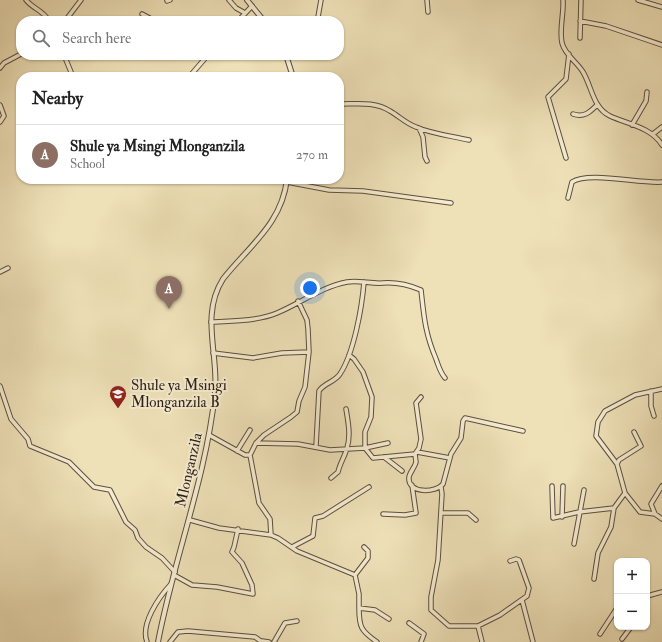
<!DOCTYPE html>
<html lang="en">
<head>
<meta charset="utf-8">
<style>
	body { margin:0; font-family:"IM FELL Double Pica",serif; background:#f6f6f6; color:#222 }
	.controls { position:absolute; right:12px; bottom:12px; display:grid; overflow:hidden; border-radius:8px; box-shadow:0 1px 3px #0004 }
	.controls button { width:36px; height:36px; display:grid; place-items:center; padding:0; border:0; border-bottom:1px solid #e0e0e0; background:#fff; color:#222; font:20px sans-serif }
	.you { position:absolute; left:310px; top:288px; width:14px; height:14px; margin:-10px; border:3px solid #fff; border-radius:50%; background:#1a73e8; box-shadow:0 0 0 6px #1a73e833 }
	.badge { display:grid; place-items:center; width:26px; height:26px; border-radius:50%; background:#d93025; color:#fff; font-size:13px; font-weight:700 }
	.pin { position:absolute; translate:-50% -33px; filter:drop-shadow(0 1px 2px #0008) }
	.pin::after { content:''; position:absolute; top:21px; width:14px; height:12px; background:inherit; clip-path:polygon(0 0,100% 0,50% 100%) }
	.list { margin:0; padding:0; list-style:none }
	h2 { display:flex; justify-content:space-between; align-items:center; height:52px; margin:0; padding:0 16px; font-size:17px }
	h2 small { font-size:13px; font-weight:400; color:#767676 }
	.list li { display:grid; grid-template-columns:26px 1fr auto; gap:12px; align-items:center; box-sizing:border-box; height:60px; padding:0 16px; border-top:1px solid #e0e0e0 }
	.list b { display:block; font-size:15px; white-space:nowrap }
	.list p { margin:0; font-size:13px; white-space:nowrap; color:#767676 }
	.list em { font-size:13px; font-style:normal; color:#767676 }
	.icon { flex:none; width:22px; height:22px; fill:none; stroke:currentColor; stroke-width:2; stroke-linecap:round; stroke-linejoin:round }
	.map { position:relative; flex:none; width:662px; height:642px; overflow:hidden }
	.search { position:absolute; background:#fff; box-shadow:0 1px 3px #0004; left:16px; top:16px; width:328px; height:44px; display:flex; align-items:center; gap:10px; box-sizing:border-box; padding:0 14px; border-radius:16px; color:#767676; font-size:15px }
	.panel { position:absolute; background:#fff; box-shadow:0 1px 3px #0004; left:16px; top:72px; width:328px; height:112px; border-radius:16px }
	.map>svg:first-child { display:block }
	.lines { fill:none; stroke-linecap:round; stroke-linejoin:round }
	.minor-casing { stroke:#5c4f3e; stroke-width:5.5 }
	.tertiary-casing { stroke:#5c4f3e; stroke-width:6 }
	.minor { stroke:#f4ebd0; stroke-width:3.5 }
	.tertiary { stroke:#f4ebd0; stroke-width:4 }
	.labels { text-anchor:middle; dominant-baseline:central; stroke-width:4; stroke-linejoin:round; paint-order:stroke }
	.poi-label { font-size:15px; fill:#2c1f15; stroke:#f4ebd0; text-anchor:start }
	.street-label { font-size:15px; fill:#2c1f15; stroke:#f4ebd0 }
</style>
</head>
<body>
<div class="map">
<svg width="662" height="642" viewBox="0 0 662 642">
	<rect width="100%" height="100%" fill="#eee0b7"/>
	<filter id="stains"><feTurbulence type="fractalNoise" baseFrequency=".005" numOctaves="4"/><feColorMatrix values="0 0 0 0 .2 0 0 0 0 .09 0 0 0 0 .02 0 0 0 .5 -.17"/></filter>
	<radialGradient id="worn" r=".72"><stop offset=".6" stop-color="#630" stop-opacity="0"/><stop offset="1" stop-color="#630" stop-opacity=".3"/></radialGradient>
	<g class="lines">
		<defs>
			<path id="minor" d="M26,0C33,9 43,10 49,21
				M229,0L236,8L245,13
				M427,0L428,12
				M563,0C564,14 559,29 562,43C565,55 577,62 583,72C592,87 593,108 610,116C627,124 651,127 662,145
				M638,0L662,7
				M167,1L170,0
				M142,14L155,21
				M318,17L321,0
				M65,21L81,0
				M238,21L252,6
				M580,21L606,26L662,45
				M580,38L581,0
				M64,55L71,72
				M0,68L4,63L21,54
				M189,77L208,55
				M339,104C356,104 375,101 390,111C399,116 405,123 416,127C432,134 452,136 469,140
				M0,105L4,116L0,122
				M573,114C584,118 590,112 597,105
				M632,125L646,101L647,92
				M419,128L423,137L425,157L427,161
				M653,134L662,127
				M566,158L548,97L566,79L569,54
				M287,182L329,190L363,191L451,203
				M568,198L572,182C589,171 640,184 662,182
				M0,272L8,268
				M211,322C232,321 258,321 277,313C301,303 321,287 347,282C359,280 371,284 383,283C396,282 409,285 421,290C424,317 425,333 436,359C439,367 440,372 445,378
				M213,353L253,358L282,353L309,352
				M349,355L354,359L363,372L372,397L371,417L365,432V448L388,443
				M0,386L11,419L28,439L30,446L69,462L94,487L110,490L126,522L135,530L138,538L146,547L162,558L175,572
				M651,391V406L654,416
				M634,432L641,446L619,460L617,464L625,493L640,512L655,514L662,519
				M209,435L245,455H250L256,443L264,435L291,417L297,412L299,401L305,387L309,352L308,329L307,320L298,301
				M256,443L298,444L330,450L365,448L373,458L415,454L419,448L421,439L416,403L421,397
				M316,446L319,391C324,383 335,382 340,374C354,353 362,307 364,282
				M237,451L250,430
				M417,452L450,458
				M415,454L416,462C415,467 410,472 409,477C407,494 436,493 443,484L451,454L461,438L463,421L465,418L523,431
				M250,455L259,503L270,519L271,535
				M384,457L402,471
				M617,464L596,436L598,422L605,411L635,395L662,389
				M331,478L338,472C340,463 345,456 347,448C351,436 348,421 346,409
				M552,486L553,518L579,512L614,508
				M441,487L442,494L438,560L431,597V610L449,626H478
				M441,513H468L476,520
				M383,514L405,515L416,513L412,485
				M655,514L651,504L662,486
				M562,517L563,486
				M190,520L219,528L271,535L278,538L297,551L355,575L359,594V608L375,610L389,619
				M574,544L584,490
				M292,547L313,536L315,518L323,516L369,487
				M174,575L192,585L217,587L253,594L252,585L242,563L232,552L234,547L238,529
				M355,575L368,558V551L364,547
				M594,579L598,553L611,527L614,508L625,493
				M647,596L662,592
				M522,600L533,642
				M359,608C359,627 361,631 377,642
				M409,623L424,634L421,642
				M600,634L617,608
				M622,639L631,627
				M262,641L269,642
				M147,642C140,624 159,597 171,584
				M170,642L178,632L188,631L255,637L262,642
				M274,642L285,623L297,621
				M482,642L478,626L500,615L527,596L529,588L519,560L516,559L510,561"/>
			<path id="tertiary" d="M247,0L264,21
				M286,55L293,77
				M158,642C174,558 206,478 215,393C219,355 200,315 223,279C248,247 282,224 287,179"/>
		</defs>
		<!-- minor casing -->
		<use href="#minor" class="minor-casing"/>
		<!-- tertiary casing -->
		<use href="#tertiary" class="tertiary-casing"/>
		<!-- minor -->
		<use href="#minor" class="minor"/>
		<!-- tertiary -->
		<use href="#tertiary" class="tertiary"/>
	</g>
	<!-- icons -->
	<defs>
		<symbol id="school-pin" viewBox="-11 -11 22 30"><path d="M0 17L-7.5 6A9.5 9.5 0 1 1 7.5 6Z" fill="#8f2418" stroke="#f4ebd0"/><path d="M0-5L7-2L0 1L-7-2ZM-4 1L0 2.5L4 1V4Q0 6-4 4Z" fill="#fff"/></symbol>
	</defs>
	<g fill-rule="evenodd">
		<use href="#school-pin" x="108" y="384" width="20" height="27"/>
	</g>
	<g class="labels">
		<!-- poi labels -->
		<g class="poi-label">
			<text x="131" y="385">Shule ya Msingi<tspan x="131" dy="17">Mlonganzila B</tspan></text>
		</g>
		<!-- street labels -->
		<g class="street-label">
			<text transform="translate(189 470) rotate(-77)">Mlonganzila</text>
		</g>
	</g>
	<rect width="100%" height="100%" filter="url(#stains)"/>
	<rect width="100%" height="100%" fill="url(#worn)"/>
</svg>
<div class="controls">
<button>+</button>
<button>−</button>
</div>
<div class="you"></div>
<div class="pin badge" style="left:169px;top:309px;background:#8d6e63">A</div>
<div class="search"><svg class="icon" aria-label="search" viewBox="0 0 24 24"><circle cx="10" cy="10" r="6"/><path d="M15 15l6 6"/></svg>Search here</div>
<section class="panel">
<h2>Nearby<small></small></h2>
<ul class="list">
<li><span class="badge" style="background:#8d6e63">A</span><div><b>Shule ya Msingi Mlonganzila</b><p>School</p></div><em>270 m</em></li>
</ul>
</section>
</div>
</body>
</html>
